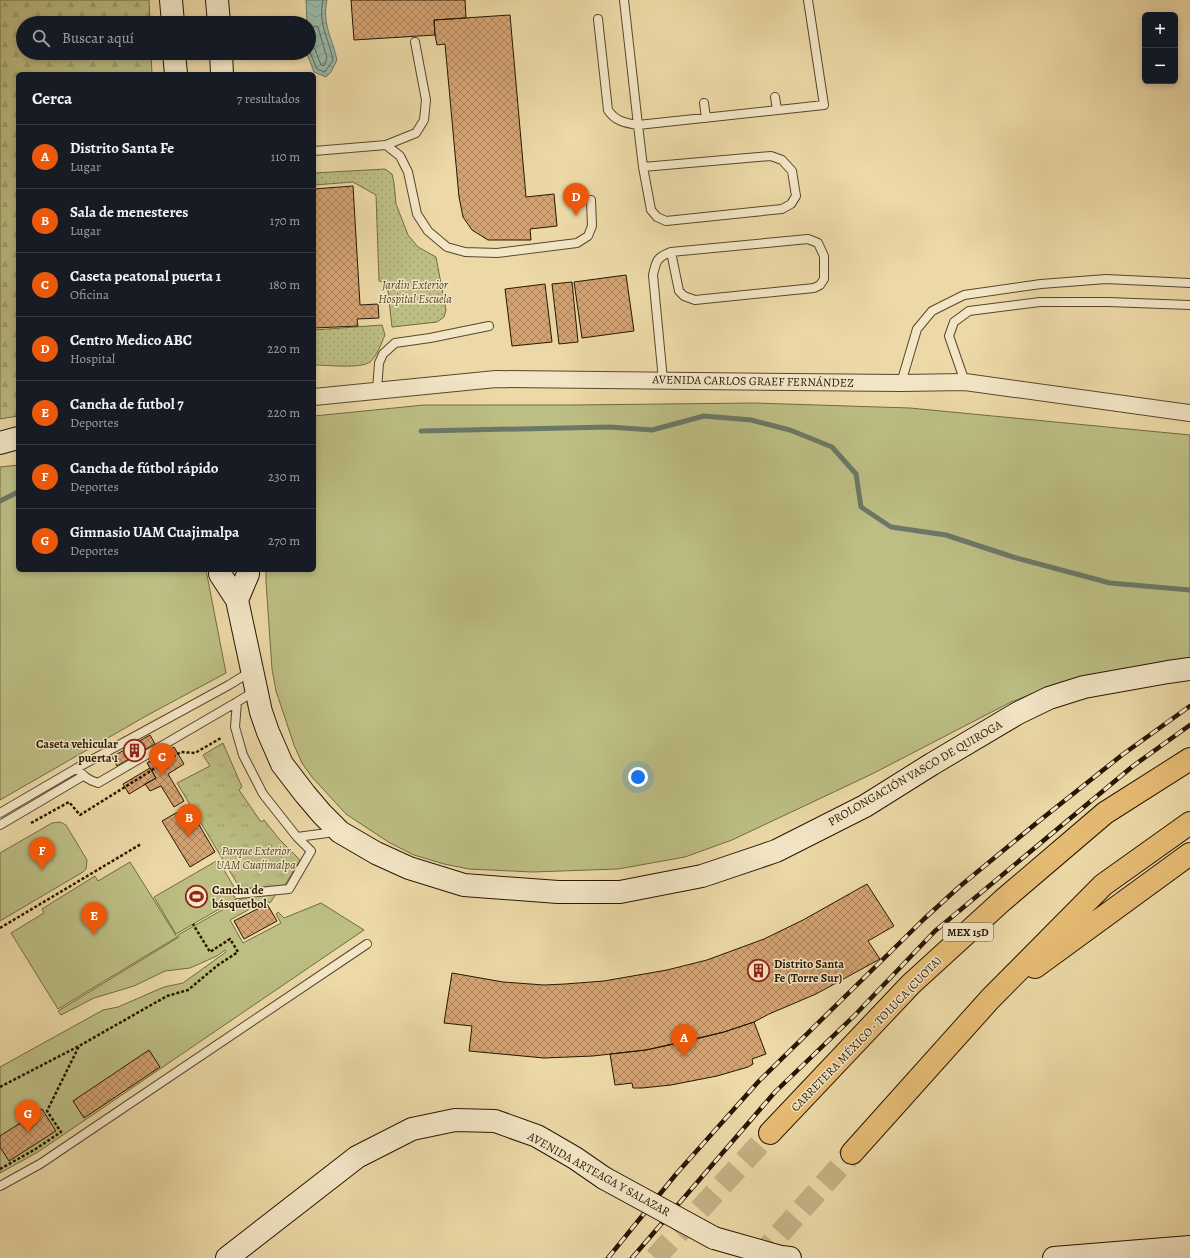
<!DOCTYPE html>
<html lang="es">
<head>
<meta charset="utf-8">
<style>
	body { margin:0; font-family:Alegreya,serif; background:#242831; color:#f1f3f6 }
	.controls { position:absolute; right:12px; top:12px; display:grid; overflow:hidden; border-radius:6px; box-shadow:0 2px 6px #0003 }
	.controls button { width:36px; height:36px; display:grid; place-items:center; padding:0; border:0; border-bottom:1px solid #363941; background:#171b24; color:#f1f3f6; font:20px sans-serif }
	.you { position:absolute; left:638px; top:777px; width:14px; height:14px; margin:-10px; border:3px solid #fff; border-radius:50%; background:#1a73e8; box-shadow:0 0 0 6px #1a73e833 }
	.badge { display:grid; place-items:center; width:26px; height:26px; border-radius:50%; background:#ea580c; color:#fff; font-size:13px; font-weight:700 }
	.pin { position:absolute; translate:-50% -33px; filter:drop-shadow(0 1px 2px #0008) }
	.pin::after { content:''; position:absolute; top:21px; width:14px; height:12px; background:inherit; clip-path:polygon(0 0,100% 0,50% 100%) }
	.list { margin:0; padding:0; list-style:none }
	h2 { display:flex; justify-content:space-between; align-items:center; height:52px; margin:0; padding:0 16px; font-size:17px }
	h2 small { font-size:13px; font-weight:400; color:#9ea1a6 }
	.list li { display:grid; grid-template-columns:26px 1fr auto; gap:12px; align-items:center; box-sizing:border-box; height:64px; padding:0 16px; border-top:1px solid #363941 }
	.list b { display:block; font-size:15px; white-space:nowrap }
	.list p { margin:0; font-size:13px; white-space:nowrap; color:#9ea1a6 }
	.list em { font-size:13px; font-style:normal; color:#9ea1a6 }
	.icon { flex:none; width:22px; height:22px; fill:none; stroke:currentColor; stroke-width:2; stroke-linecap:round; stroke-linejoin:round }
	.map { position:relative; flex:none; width:1190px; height:1258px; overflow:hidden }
	.search { position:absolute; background:#171b24; box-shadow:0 2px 6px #0003; left:16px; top:16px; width:300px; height:44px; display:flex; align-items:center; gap:10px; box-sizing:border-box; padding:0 14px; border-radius:22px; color:#9ea1a6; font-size:15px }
	.panel { position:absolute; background:#171b24; box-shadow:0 2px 6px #0003; left:16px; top:72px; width:300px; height:500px; border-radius:6px }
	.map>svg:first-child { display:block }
	.grass { fill:#bcbe84; stroke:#726a42 }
	.forest { fill:url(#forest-firs); stroke:#726a42 }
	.park { fill:url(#park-tufts); stroke:#726a42 }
	.garden { fill:url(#garden-dots); stroke:#726a42 }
	.water { fill:url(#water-waves); stroke:#6b7867 }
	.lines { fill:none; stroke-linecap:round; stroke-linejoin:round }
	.shore { stroke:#606856; stroke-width:1 }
	.stream { stroke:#6b7867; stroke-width:5 }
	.building { fill:url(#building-cross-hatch); stroke:#271600 }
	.highway-tunnel { stroke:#c5b286; stroke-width:22; stroke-dasharray:22 11; stroke-linecap:butt }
	.lane-casing { stroke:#58472a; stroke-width:10 }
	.street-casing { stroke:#58472a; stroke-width:18 }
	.secondary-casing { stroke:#271600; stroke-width:24 }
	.highway-casing { stroke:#271600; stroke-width:24 }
	.path { stroke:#271600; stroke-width:2.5; stroke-dasharray:3 2; stroke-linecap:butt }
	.lane { stroke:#f3e6c6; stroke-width:8 }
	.street { stroke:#f3e6c6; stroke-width:16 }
	.secondary { stroke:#f3e6c6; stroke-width:22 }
	.highway { stroke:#e6bc74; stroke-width:22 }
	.rail-casing { stroke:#271600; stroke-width:4.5 }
	.rail { stroke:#f3e6c6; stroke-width:3; stroke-dasharray:9; stroke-linecap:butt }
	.secondary-bridge-casing { stroke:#271600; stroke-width:24; stroke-linecap:butt }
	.secondary-bridge { stroke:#f3e6c6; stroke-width:22 }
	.labels { text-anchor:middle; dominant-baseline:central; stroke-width:3; stroke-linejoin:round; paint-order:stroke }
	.shield { fill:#f3e6c6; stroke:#64543b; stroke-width:1 }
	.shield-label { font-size:11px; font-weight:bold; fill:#271600 }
	.park-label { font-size:12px; font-style:italic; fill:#544828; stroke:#f3e6c6 }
	.street-label { font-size:12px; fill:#271600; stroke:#f3e6c6 }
	.poi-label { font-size:12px; font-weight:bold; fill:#271600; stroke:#f3e6c6; text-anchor:start }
</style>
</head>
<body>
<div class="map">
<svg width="1190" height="1258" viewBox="0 0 1190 1258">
	<defs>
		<pattern id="forest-firs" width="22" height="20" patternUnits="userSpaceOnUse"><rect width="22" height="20" fill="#bcbe84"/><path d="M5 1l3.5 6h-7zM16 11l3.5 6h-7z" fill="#a2a370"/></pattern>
		<pattern id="park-tufts" width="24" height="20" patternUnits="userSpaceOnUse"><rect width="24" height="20" fill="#bcbe84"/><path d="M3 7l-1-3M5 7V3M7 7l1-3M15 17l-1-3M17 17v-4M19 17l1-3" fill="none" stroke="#a2a370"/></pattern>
		<pattern id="garden-dots" width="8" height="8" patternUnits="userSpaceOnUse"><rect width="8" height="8" fill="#bcbe84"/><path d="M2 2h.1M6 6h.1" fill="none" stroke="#a2a370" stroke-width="1.8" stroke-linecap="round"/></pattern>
		<pattern id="water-waves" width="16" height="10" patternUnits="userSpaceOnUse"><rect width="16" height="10" fill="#99baab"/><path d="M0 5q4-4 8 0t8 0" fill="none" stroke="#849f91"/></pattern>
		<pattern id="building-cross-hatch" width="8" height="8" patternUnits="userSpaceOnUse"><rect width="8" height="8" fill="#d4a373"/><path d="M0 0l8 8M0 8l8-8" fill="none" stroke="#ac845c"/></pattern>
	</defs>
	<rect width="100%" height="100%" fill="#ecd9a7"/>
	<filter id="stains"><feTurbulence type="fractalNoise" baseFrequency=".005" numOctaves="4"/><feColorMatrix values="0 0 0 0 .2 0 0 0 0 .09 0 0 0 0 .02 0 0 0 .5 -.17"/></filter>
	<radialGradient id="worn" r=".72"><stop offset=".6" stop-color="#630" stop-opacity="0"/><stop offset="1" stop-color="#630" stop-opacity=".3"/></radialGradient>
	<!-- grass -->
	<path class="grass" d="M754,403L910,408L1190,435V661L1042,690L1011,702L872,774L732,840L685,857L618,869L532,872L469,869L444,864L414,855L390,843L346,814L312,777L302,763L294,745L276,691L272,669L266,582V570H314V416L424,405H573Z
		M18,465V570H206L226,673L146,716L0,800V467Z
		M60,822L66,825L87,860L86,869L83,872L0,921V853L52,823Z
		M218,860L240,897L176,934L154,897Z
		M130,862L177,937L58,1009L11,933L44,913L42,909L95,876L98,881Z
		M276,894L270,903L266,900L230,920L243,943L281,923L276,914L278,912L284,918L321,903L364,930L38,1152L0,1173V1067L103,1010L118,1007L164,987L183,983L226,952L225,950L217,956L190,968L165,971L134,986L94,998L61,1015L58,1011L179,937L178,935L243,898Z"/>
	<!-- forest -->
	<path class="forest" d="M0,0H149L150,23H23V53H151L152,74H18V416L0,419Z"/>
	<!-- park -->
	<path class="park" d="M223,743L242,787L239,790L261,822L264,820L280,840L300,860L285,885L241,890L177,783L210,766L203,755Z"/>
	<!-- garden -->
	<path class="garden" d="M385,169L392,174L394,183L396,204L408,235L418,247L436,257L446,310L444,317L437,322L392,327L387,283L379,281L376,195L353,182L314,185V173Z
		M382,325L385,335C381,344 377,356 370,362C360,369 327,365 314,365V330Z"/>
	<!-- water -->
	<path class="water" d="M306,0H327C322,25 332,37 337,60L331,72L326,77L314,72L307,54L309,53V23H307Z"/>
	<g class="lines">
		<!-- shore -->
		<path class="shore" d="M309,31L315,26L318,27L327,58L324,66L321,65L315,49L309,44
			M309,50L317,69L325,72L333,60C328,36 318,25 323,0"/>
		<!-- stream -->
		<path class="stream" d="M421,431L610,427L652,430L704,416L751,420L790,430L832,447L856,474L861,507L891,527L946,535L1013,557L1110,583L1190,590
			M0,501L18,492"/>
	</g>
	<!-- building -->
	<path class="building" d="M351,0H465L466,18L434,20L435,35L354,40Z
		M510,15L526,197L554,194L557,226L530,229L531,240H488L472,230L463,217L459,197L445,44L437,45L435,35L434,20Z
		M353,186L360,305L378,304L379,318L357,319L358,326L314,328V189Z
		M626,275L634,331L582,338L574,282Z
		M572,282L578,342L559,344L552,284Z
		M545,284L552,342L512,346L505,289Z
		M150,735L155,744L117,766L112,757Z
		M174,747L184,764L168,774L184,801L174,807L161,786L150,791L145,784L156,778L147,763Z
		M150,768L156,778L129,794L123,784Z
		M188,806L215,852L190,867L162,821Z
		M867,884L894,926L868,941L880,959L816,994L769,1014L754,1022L724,1032L646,1050L593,1056L544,1058L469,1051L472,1026L444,1023L452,973L503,982L544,985L565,984L604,981L667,970L707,960L764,939L803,920Z
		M267,904L277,921L244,939L234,921Z
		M754,1022L766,1054L752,1059L753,1064L748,1067L717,1076L671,1085L642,1088H633L632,1083L615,1085L610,1054L646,1050L684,1042L724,1032Z
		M149,1050L160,1067L84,1118L73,1101Z
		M42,1109L56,1131L9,1161L0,1147V1136Z"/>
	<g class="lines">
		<!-- highway-tunnel -->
		<path class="highway-tunnel" d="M655,1258L770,1133
			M758,1258L852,1153"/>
		<defs>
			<path id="lane" d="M624,0L638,125L824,105L808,0
				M598,19L608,110C615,121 625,123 638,125L643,167L651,210L657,217L666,221L782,209L791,204L796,196L792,171L782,160L771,156L643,167
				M775,97L777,110
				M704,103L706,118
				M386,145L400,156L408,172L417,214L428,231L447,247L465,252L497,253L577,243L588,236L592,226L591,200
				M314,151L386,145L416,133L424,120L426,100L415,42
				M663,380L653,275C656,261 657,257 671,252L808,239L818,243L824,256V279L820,285L814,288L695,300L684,296L679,291L671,252
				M965,382L949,336L954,322L969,311L1040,302H1108L1190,305
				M901,383L917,329L932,311L964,295L1041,284L1106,279L1190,283
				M377,390L379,363L383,354L395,343L430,338L489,326
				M237,702L235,727L243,755L263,794L297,837L335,832
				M77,768C83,776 88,780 98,783L237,702L255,691
				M0,813L77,768L229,685L250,672
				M0,825L83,776
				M238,894L289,889L311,851L297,837
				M0,1186L40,1164L367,944"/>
			<path id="street" d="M314,397L496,379L901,383L965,382L1190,413"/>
			<path id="secondary" d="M171,0L173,23
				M217,0L219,23
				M174,53L176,74
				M221,53L222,74
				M0,443L18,438
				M220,570V574L237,600L261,712L268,732L282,764L305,794L322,814L340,832L376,853L409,868L464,885L558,892H620L702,876L776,851L865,806L932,764L1018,713L1049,698L1084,687L1168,672L1190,669
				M237,600L248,574V570
				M714,1238L781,1257L790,1258
				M227,1258L357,1157L412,1129L455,1120L495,1121L537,1136L575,1158L604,1178
				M1054,1258L1190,1247"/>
			<path id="highway" d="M1035,967L1190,854
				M770,1133L911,984L1003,900L1105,813L1190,759
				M852,1153L990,999L1103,885L1190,823"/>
		</defs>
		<!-- lane casing -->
		<use href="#lane" class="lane-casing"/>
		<!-- street casing -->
		<use href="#street" class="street-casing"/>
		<!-- secondary casing -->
		<use href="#secondary" class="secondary-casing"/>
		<!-- highway casing -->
		<use href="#highway" class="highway-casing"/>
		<!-- path -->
		<path class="path" d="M31,823L69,802L80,815L181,752L195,753L221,738
			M0,928L141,844
			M0,1087L79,1046L167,996L188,990L218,965L238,952L230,939L210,952L193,924
			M0,1169L34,1150L61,1132L47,1111L79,1046"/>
		<!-- lane -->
		<use href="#lane" class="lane"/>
		<!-- street -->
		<use href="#street" class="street"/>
		<!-- secondary -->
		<use href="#secondary" class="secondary"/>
		<!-- highway -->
		<use href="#highway" class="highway"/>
		<defs>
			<path id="rail" d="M608,1258L677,1173L759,1081L924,919L959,887L1039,821L1122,755L1190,706
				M632,1258L775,1092L854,1016L935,931L1133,766L1190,725"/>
		</defs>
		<!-- rail casing -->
		<use href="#rail" class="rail-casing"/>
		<!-- rail -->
		<use href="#rail" class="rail"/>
		<defs>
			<path id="secondary-bridge" d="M604,1178L714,1238"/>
		</defs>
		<!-- secondary-bridge casing -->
		<use href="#secondary-bridge" class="secondary-bridge-casing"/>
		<!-- secondary-bridge -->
		<use href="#secondary-bridge" class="secondary-bridge"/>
	</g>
	<!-- icons -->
	<defs>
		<symbol id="building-ring" viewBox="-11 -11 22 22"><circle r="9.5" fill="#f3e6c6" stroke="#8f2418" stroke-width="1.5"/><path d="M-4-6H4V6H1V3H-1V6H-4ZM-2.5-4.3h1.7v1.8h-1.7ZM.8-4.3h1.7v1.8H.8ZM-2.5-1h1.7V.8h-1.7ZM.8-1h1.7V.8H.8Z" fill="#8f2418"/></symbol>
		<symbol id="stadium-ring" viewBox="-11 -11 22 22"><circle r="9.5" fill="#f3e6c6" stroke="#8f2418" stroke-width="1.5"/><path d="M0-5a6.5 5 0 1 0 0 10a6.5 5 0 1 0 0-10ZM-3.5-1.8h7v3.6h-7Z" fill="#8f2418"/></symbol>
	</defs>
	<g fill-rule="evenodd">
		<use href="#building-ring" x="122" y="738" width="25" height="25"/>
		<use href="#stadium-ring" x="184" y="884" width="25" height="25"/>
		<use href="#building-ring" x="746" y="958" width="25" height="25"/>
	</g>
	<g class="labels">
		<!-- shield labels -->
		<rect class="shield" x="943" y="923" width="50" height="18" rx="3"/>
		<g class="shield-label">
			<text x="968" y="932">MEX 15D</text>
		</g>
		<!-- park labels -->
		<g class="park-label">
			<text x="415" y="285">Jardín Exterior<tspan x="415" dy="14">Hospital Escuela</tspan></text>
			<text x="256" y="851">Parque Exterior<tspan x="256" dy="14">UAM Cuajimalpa</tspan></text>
		</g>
		<!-- street labels -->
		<g class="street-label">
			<text transform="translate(753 381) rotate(1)">AVENIDA CARLOS GRAEF FERNÁNDEZ</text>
			<text transform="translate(915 773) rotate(-30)">PROLONGACIÓN VASCO DE QUIROGA</text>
			<text transform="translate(866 1034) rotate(-46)">CARRETERA MÉXICO - TOLUCA (CUOTA)</text>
			<text transform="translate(599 1174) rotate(29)">AVENIDA ARTEAGA Y SALAZAR</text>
		</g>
		<!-- poi labels -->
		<g class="poi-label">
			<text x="118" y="744" text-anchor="end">Caseta vehicular<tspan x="118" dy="14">puerta 1</tspan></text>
			<text x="212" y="890">Cancha de<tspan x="212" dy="14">básquetbol</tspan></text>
			<text x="774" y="964">Distrito Santa<tspan x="774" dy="14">Fe (Torre Sur)</tspan></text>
		</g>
	</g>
	<rect width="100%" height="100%" filter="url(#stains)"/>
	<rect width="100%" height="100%" fill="url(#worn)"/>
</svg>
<div class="controls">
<button>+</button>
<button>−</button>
</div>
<div class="you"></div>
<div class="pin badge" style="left:684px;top:1057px">A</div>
<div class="pin badge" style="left:189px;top:837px">B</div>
<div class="pin badge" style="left:162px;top:776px">C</div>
<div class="pin badge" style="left:576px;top:216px">D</div>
<div class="pin badge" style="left:94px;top:935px">E</div>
<div class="pin badge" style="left:42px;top:870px">F</div>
<div class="pin badge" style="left:28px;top:1133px">G</div>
<div class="search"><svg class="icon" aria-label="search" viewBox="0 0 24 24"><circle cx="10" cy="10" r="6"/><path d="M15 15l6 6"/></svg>Buscar aquí</div>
<section class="panel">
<h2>Cerca<small>7 resultados</small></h2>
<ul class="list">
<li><span class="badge">A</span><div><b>Distrito Santa Fe</b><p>Lugar</p></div><em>110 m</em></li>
<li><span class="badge">B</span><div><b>Sala de menesteres</b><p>Lugar</p></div><em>170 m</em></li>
<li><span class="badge">C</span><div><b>Caseta peatonal puerta 1</b><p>Oficina</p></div><em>180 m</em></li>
<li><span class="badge">D</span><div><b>Centro Medico ABC</b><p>Hospital</p></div><em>220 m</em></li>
<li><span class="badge">E</span><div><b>Cancha de futbol 7</b><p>Deportes</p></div><em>220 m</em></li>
<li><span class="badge">F</span><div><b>Cancha de fútbol rápido</b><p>Deportes</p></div><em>230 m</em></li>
<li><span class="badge">G</span><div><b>Gimnasio UAM Cuajimalpa</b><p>Deportes</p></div><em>270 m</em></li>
</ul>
</section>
</div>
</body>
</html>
